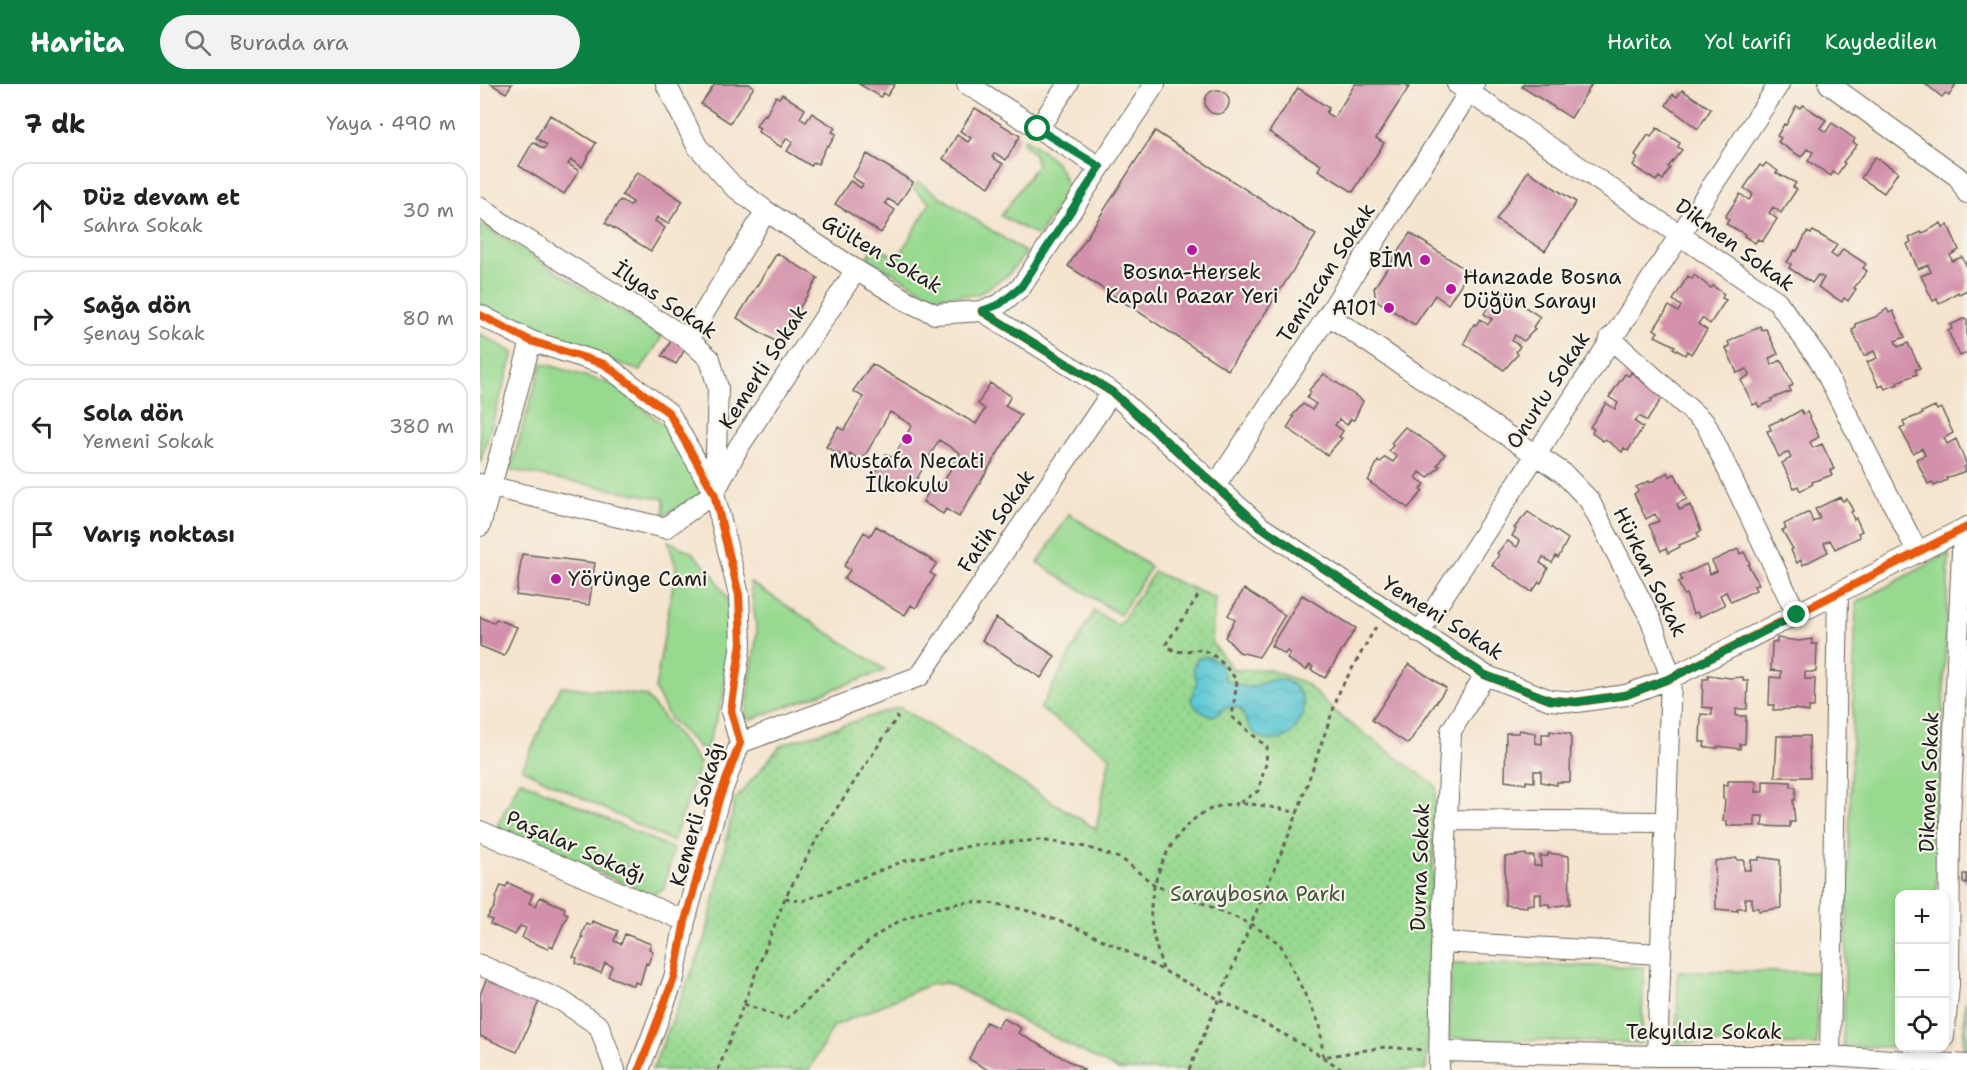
<!DOCTYPE html>
<html lang="tr">
<head>
<meta charset="utf-8">
<style>
	body { margin:0; font-family:"Shantell Sans",sans-serif; background:#f2f2f2; color:#222 }
	.controls { position:absolute; right:18px; bottom:18px; display:grid; overflow:hidden; border-radius:12px; box-shadow:0 3px 9px #0003 }
	.controls button { width:54px; height:54px; display:grid; place-items:center; padding:0; border:0; border-bottom:2px solid #e0e0e0; background:#fff; color:#222; font:30px sans-serif }
	.stop { position:absolute; width:18px; height:18px; margin:-14px; border:4px solid #0b8043; border-radius:50%; background:#fff }
	.stop.end { background:#0b8043; border-color:#fff; box-shadow:0 2px 6px #0008 }
	.list { margin:0; padding:0; list-style:none }
	h2 { display:flex; justify-content:space-between; align-items:center; height:78px; margin:0; padding:0 24px; font-size:26px }
	h2 small { font-size:20px; font-weight:400; color:#767676 }
	.list li { display:grid; grid-template-columns:39px 1fr auto; gap:18px; align-items:center; box-sizing:border-box; height:96px; margin:0 12px 12px; padding:0 12px; border:2px solid #e0e0e0; border-radius:18px }
	.list b { display:block; font-size:22px; white-space:nowrap }
	.list p { margin:0; font-size:20px; white-space:nowrap; color:#767676 }
	.list em { font-size:20px; font-style:normal; color:#767676 }
	.icon { flex:none; width:33px; height:33px; fill:none; stroke:currentColor; stroke-width:2; stroke-linecap:round; stroke-linejoin:round }
	.map { position:relative; flex:none; width:1487px; height:986px; overflow:hidden }
	header { display:flex; align-items:center; gap:36px; box-sizing:border-box; height:84px; padding:0 30px; background:#0b8043; color:#fff }
	header strong { font-size:28px }
	nav { display:flex; gap:33px; margin-inline-start:auto; font-size:21px }
	.search { width:420px; height:54px; background:#f2f2f2; display:flex; align-items:center; gap:15px; box-sizing:border-box; padding:0 21px; border-radius:33px; color:#767676; font-size:22px }
	main { display:flex }
	aside { flex:1; background:#fff }
	.map>svg:first-child { display:block }
	.green { fill:#98d990; stroke:#5a7a56; stroke-width:1.5 }
	.park { fill:url(#park-dots); stroke:#5a7a56; stroke-width:1.5 }
	.water { fill:url(#water-waves); stroke:#3c7278; stroke-width:1.5 }
	.building { fill:#d390ab }
	.lines { fill:none; stroke-linecap:round; stroke-linejoin:round }
	.minor-casing { stroke:#68625a; stroke-width:22 }
	.path { stroke:#68625a; stroke-width:3; stroke-dasharray:4.5 4.5; stroke-linecap:butt }
	.minor { stroke:#fff; stroke-width:20 }
	.cycleway-casing { stroke:#f7f3e8; stroke-width:11 }
	.cycleway { stroke:#e8590c; stroke-width:8 }
	.route { stroke:#0b8043; stroke-width:8 }
	.poi-dot { fill:#b5179e; stroke:#f7f3e8; stroke-width:2 }
	.labels { text-anchor:middle; dominant-baseline:central; stroke-width:4.5; stroke-linejoin:round; paint-order:stroke }
	.street-label { font-size:21px; fill:#1c1c1c; stroke:#f7f3e8 }
	.poi-label { font-size:21px; fill:#1c1c1c; stroke:#f7f3e8; text-anchor:end }
	.park-label { font-size:21px; fill:#41553f; stroke:#f7f3e8 }
</style>
</head>
<body>
<header>
<strong>Harita</strong>
<div class="search"><svg class="icon" aria-label="search" viewBox="0 0 24 24"><circle cx="10" cy="10" r="6"/><path d="M15 15l6 6"/></svg>Burada ara</div>
<nav><a>Harita</a><a>Yol tarifi</a><a>Kaydedilen</a></nav>
</header>
<main>
<aside>
<h2>7 dk<small>Yaya · 490 m</small></h2>
<ul class="list">
<li><svg class="icon" aria-label="ahead" viewBox="0 0 24 24"><path d="M12 20V5M6 11l6-6 6 6"/></svg><div><b>Düz devam et</b><p>Sahra Sokak</p></div><em>30 m</em></li>
<li><svg class="icon" aria-label="right" viewBox="0 0 24 24"><path d="M7 20v-9h11M14 6l5 5-5 5"/></svg><div><b>Sağa dön</b><p>Şenay Sokak</p></div><em>80 m</em></li>
<li><svg class="icon" aria-label="left" viewBox="0 0 24 24"><path d="M17 20v-9H6M10 6l-5 5 5 5"/></svg><div><b>Sola dön</b><p>Yemeni Sokak</p></div><em>380 m</em></li>
<li><svg class="icon" aria-label="arrive" viewBox="0 0 24 24"><path d="M6 21V4h12l-3 4 3 4H6"/></svg><div><b>Varış noktası</b></div></li>
</ul>
</aside>
<div class="map">
<svg width="1487" height="986" viewBox="0 0 1487 986">
	<defs>
		<pattern id="park-dots" width="8" height="8" patternUnits="userSpaceOnUse" patternTransform="scale(1.5)"><rect width="8" height="8" fill="#98d990"/><path d="M2 2h.1M6 6h.1" fill="none" stroke="#82ba7c" stroke-width="1.8" stroke-linecap="round"/></pattern>
		<pattern id="water-waves" width="16" height="10" patternUnits="userSpaceOnUse" patternTransform="scale(1.5)"><rect width="16" height="10" fill="#5cc8d4"/><path d="M0 5q4-4 8 0t8 0" fill="none" stroke="#4fabb5"/></pattern>
	</defs>
	<rect width="100%" height="100%" fill="#f7f3e8"/>
	<filter id="ink" filterUnits="userSpaceOnUse"><feTurbulence type="fractalNoise" baseFrequency=".0167" numOctaves="2"/><feDisplacementMap in="SourceGraphic" scale="12" xChannelSelector="R" yChannelSelector="G"/><feConvolveMatrix kernelMatrix="1 2 1 2 8 2 1 2 1" color-interpolation-filters="sRGB"/></filter>
	<filter id="wash" filterUnits="userSpaceOnUse"><feTurbulence type="fractalNoise" baseFrequency=".008" numOctaves="4" result="noise"/><feDisplacementMap in="SourceGraphic" scale="24" xChannelSelector="R" yChannelSelector="G"/><feGaussianBlur stdDeviation="1.35" result="paint"/><feColorMatrix in="noise" values="0 0 0 0 0 0 0 0 0 0 0 0 0 0 0 0 0 1.4 0 .05"/><feComposite in="paint" operator="in"/></filter>
	<g filter="url(#wash)">
		<rect width="100%" height="100%" fill="#f5e4ce"/>
		<!-- green -->
		<path class="green" d="M545,55C570,72 582,77 588,108L558,152L521,132L557,81L554,70L542,59Z
			M438,98L546,169L528,191L497,211L452,212L387,174L395,162L418,174L450,119L433,104Z
			M0,140L182,253L160,287L47,245L0,220Z
			M0,250L34,269L0,379Z
			M62,279L134,301L196,351L225,401L220,411L184,431V415L30,386Z
			M589,430L671,483L640,531L558,479Z
			M188,457L213,469L234,492L249,518V561L244,611L225,669L190,635L175,605L196,483Z
			M1469,469L1456,810H1420L1419,963L1363,962L1376,519Z
			M270,498L406,586L272,635L265,634L277,549Z
			M81,602L166,612L220,679L193,758L42,685Z
			M40,696L193,765L184,805L171,811L16,744Z
			M971,879L1164,883L1161,959L969,954Z
			M1198,887L1338,888L1337,961L1197,958Z
			M1485,918H1487V966H1483Z"/>
		<!-- park -->
		<path class="park" d="M674,488L735,514L732,559L754,586L787,585L825,599L861,633L956,702L946,986H638L467,899L449,901L354,942L329,986H172L226,853L255,716L301,661L419,623L616,745L630,672L560,625L614,527L639,542Z"/>
		<!-- water -->
		<path class="water" d="M724,572L739,577L746,596C753,599 761,603 768,603C783,603 792,589 808,598C846,618 806,678 774,649C768,643 764,632 760,624L748,623L734,632C722,629 716,627 711,615L717,597L713,584L717,575Z"/>
		<g id="blocks">
			<!-- building -->
			<path class="building" d="M11,0H32L26,9Z
				M235,0H269L274,3L250,39L221,20Z
				M379,0H415L407,12L403,9L401,13Z
				M875,0H925L929,3L896,54L904,59L873,108L838,86L841,81L789,48L818,4L849,24L846,29L854,34Z
				M1044,0H1112L1091,34L1042,3Z
				M1446,0H1476L1469,12L1465,9L1462,13Z
				M725 18a12 12 0 1 1 24 0a12 12 0 1 1-24 0Z
				M1202,6L1231,25L1218,45L1186,21L1193,10L1197,13Z
				M302,10L325,25L320,34L326,38L332,29L355,44L352,48L356,50L349,62L347,61L338,80L334,78L331,82L307,67L313,58L307,54L301,63L278,48L280,44L276,42L284,30L286,31L296,12L299,14Z
				M1323,21L1346,36L1340,44L1346,48L1352,39L1375,55L1373,58L1377,61L1363,78L1365,79L1357,91L1353,88L1351,92L1328,77L1333,68L1327,65L1321,73L1298,58L1301,54L1297,52L1304,40L1306,41L1316,22L1320,24Z
				M495,24L540,52L526,76L515,69L512,73L523,80L509,103L463,75L477,51L488,58L491,54L480,47Z
				M70,31L116,59L102,83L91,76L88,80L99,87L84,110L39,82L53,58L64,65L67,61L56,54Z
				M1177,44L1200,59L1198,63L1202,66L1188,83L1190,84L1183,96L1179,93L1176,97L1153,82L1158,74L1155,71L1168,51L1171,53Z
				M675,47L836,151L748,286L588,182Z
				M387,70L433,98L418,121L408,115L405,119L415,126L401,149L355,120L370,97L381,104L383,100L372,93Z
				M1395,73L1418,88L1404,109L1381,94Z
				M1286,79L1298,87L1296,89L1316,99L1313,103L1317,105L1301,129L1293,123L1289,129L1297,135L1282,158L1278,155L1275,159L1264,152L1265,150L1246,140L1249,136L1245,133L1260,110L1269,116L1273,110L1264,104L1280,81L1283,83Z
				M1048,87L1096,118L1065,167L1016,136Z
				M157,88L203,117L188,140L177,133L175,137L185,144L171,167L125,139L140,116L150,122L153,118L142,111Z
				M1461,139L1463,143L1468,141L1479,166L1470,171L1472,177L1482,173L1487,183V206L1479,210L1478,208L1459,220L1457,215L1453,217L1441,192L1451,188L1448,181L1438,185L1427,160L1431,158L1429,154L1441,148L1442,150Z
				M1333,147L1357,161L1351,170L1357,174L1363,165L1386,180L1383,184L1387,187L1374,204L1376,205L1368,217L1364,214L1362,218L1338,203L1344,194L1338,191L1332,199L1309,184L1311,180L1307,178L1315,166L1317,167L1327,148L1331,150Z
				M930,149L989,188L968,220L955,211L935,241L896,216L894,204Z
				M297,169L338,194L298,259L257,234Z
				M1214,191L1231,204L1233,202L1244,210L1242,214L1246,216L1230,240L1222,234L1218,240L1227,246L1211,270L1207,267L1205,271L1193,264L1195,262L1175,252L1178,248L1174,245L1189,222L1198,228L1201,222L1193,216L1208,192L1212,195Z
				M1020,206L1060,233L1053,243L1055,245L1044,257L1035,251L1032,257L1040,262L1036,268L1038,270L1024,286L984,259L994,240L996,241L1000,235L1008,241L1012,235L1004,230L1008,223L1006,222Z
				M1407,225L1409,229L1413,227L1425,253L1415,257L1418,263L1428,259L1440,284L1435,286L1437,290L1417,298L1418,300L1405,305L1403,301L1399,303L1387,278L1397,274L1394,267L1384,272L1372,246L1376,244L1375,240L1395,233Z
				M1483,235L1487,236V269L1480,272L1468,247L1472,245L1470,241Z
				M1280,242L1282,246L1286,245L1298,270L1289,274L1292,281L1301,276L1313,301L1309,303L1311,307L1291,315L1292,317L1279,323L1277,319L1273,321L1261,296L1270,291L1267,285L1257,289L1246,264L1250,262L1248,258Z
				M195,250L209,259L196,280L182,272Z
				M392,280L496,340L505,325L498,320L510,299L531,312L525,322L541,331L479,433L466,425L463,430L443,418L454,398L461,402L480,369L459,356L431,405L418,397L415,402L395,390L406,370L413,374L432,341L410,328L382,377L370,370L367,374L346,363L358,343L364,346L383,313L373,307Z
				M1151,288L1168,302L1169,300L1181,307L1178,311L1182,314L1167,337L1159,332L1155,338L1163,343L1148,367L1144,364L1142,368L1125,355L1123,357L1112,349L1114,345L1110,343L1126,319L1135,325L1138,319L1129,313L1145,290L1149,292Z
				M844,290L883,317L874,336L871,335L867,341L859,335L855,341L863,347L859,353L862,354L847,371L807,344L814,333L812,332L823,320L832,326L836,320L827,314L831,308L829,306Z
				M1455,322L1457,326L1461,324L1473,349L1464,354L1467,360L1476,355L1487,381L1484,383L1486,387L1466,394L1467,396L1454,402L1452,398L1448,400L1436,375L1445,371L1442,364L1433,369L1420,344L1425,342L1423,337L1443,330L1442,328Z
				M1321,326L1323,330L1327,328L1339,353L1330,358L1333,364L1342,360L1354,385L1350,387L1352,391L1332,398L1333,400L1320,407L1318,402L1314,404L1302,379L1311,374L1308,368L1299,373L1287,347L1291,346L1289,341L1302,335V337Z
				M925,343L965,370L957,381L960,382L948,394L940,388L936,394L945,400L940,406L943,407L928,424L888,397L898,377L900,379L905,373L913,378L917,373L909,367L913,361L911,359Z
				M1188,388L1190,392L1195,390L1207,415L1197,420L1200,426L1210,421L1221,447L1217,449L1219,453L1199,461L1200,463L1188,469L1186,464L1181,467L1169,441L1179,437L1175,430L1166,435L1154,410L1158,407L1156,403L1169,397L1170,399Z
				M1360,413L1363,417L1367,415L1373,427L1371,428L1374,436L1376,434L1382,447L1378,449L1380,453L1355,465L1350,456L1344,459L1348,468L1323,481L1321,476L1317,479L1311,466L1313,465L1302,446L1306,445L1304,440L1329,428L1333,438L1337,436L1340,434L1335,425Z
				M1048,428L1088,455L1078,474L1076,472L1072,479L1063,473L1060,479L1068,484L1061,499L1059,498L1052,508L1012,481L1019,471L1017,469L1028,457L1037,463L1040,457L1032,452L1036,445L1034,444Z
				M396,442L457,479L450,489L455,492L436,524L431,521L425,531L364,495L370,486L364,482L384,448L390,452Z
				M1258,465L1260,470L1264,468L1270,480L1268,481L1279,500L1274,502L1276,506L1251,518L1246,508L1240,511L1245,521L1219,533L1217,528L1213,530L1206,510L1204,511L1198,498L1202,496L1200,492L1226,480L1230,490L1237,487L1232,477Z
				M42,470L115,479L109,521L36,511Z
				M764,505L805,531L779,573L759,568L745,553L755,536L748,531Z
				M822,511L876,544L845,594L831,586L833,583L830,581L826,586L807,575L810,569L807,567L805,570L791,562Z
				M0,533L14,539L16,535L37,543L24,572L0,562Z
				M516,534L575,572L561,594L502,556Z
				M1297,554L1319,557L1332,555V560H1337L1336,588H1325V595H1335L1334,623H1329V628L1315,625L1293,626L1294,621H1289L1290,593L1301,594V587L1291,586L1292,558H1297Z
				M929,580L966,604L928,660L892,636Z
				M1228,591L1250,594L1263,593V597H1268L1267,625H1256V632H1266L1265,660H1260V665L1238,662V664L1224,663L1225,658H1220L1221,630L1232,631V624L1222,623L1223,595H1228Z
				M1039,646L1055,649V659L1062,660V650H1070V647L1091,650L1090,698H1077V701L1061,698V687H1054V698L1046,697V700L1025,697L1026,649H1039Z
				M1297,652H1329L1330,693H1295Z
				M1248,697H1276V708H1283V697L1311,698V703H1316L1315,716H1313L1315,738H1310V743L1282,742L1283,732H1275V742H1247V737H1243L1245,716L1243,715V701L1248,702Z
				M1068,769L1089,772L1090,820L1069,823V820H1061V810H1054V820L1047,821V823L1025,821V773L1046,770V772H1054V782H1061L1060,772H1068Z
				M1279,773L1300,776L1301,824L1279,827V824H1272V814H1265V824H1257L1258,827L1236,825L1235,777L1257,774V776H1264V786H1271V776H1279Z
				M1483,790H1487V799H1483Z
				M28,799L53,810L49,819L56,822L60,813L85,824L84,828L88,830L73,863L69,861L68,865L42,854L46,844L40,842L35,851L10,840L12,836L7,834L15,822L16,814L21,801L26,803Z
				M112,837L138,847L134,857L138,859L141,860L145,850L171,860L169,865L173,867L168,880L166,879L160,900L155,898L154,902L128,892L132,882L125,879L121,889L96,879L97,874L93,873L103,853H101L106,839L111,841Z
				M7,894L60,915L37,968L0,952V911Z
				M523,934L541,944L538,949L605,986H508L489,975L506,938L518,944Z"/>
		</g>
	</g>
	<g filter="url(#ink)">
		<use href="#blocks" fill-opacity="0" stroke="#68625a" stroke-width="1.5"/>
		<g class="lines">
			<defs>
				<path id="minor" d="M186,0L217,62L253,102L286,127
					M487,0L620,83
					M977,0L1297,217L1340,277L1438,469
					M1349,0L1478,93L1487,109
					M558,45L588,0
					M0,123L36,149L208,255L230,275L238,304L235,400
					M502,227L632,308L781,443L1005,591L1070,616L1097,618L1146,611L1191,594L1487,443
					M0,231L51,257L124,280L189,329L234,409L259,511L261,559L251,627L260,659L239,715L205,837L194,894L159,986
					M848,231L1083,389L1109,416L1171,536L1191,594L1177,972
					M1130,254L1226,340L1317,531
					M208,255L286,127L376,186L427,217L455,230L502,227L520,220L541,203L675,0
					M0,400L185,444L234,409L258,364L376,186
					M736,401L848,231L994,0
					M0,442L51,257
					M939,549L1299,0
					M260,659L440,592L632,308
					M966,736L1185,738
					M0,747L205,837
					M961,858L1181,870
					M0,881L82,917L119,942L135,986
					M1464,953L1469,901L1470,737L1483,445
					M960,967L1177,972H1350L1487,981
					M1350,972L1358,510
					M959,986L961,866L971,647L1005,591"/>
			</defs>
			<!-- minor casing -->
			<use href="#minor" class="minor-casing"/>
			<!-- path -->
			<path class="path" d="M718,512L686,560C698,574 707,564 721,566C736,569 749,586 757,597L752,633L787,663L786,680L778,707L755,722
				M305,814L323,817L424,777L494,761L560,756L606,763L642,775L676,802L699,809L773,841L800,860L840,941L843,973L905,963L943,966
				M683,885C678,869 673,853 671,836C668,796 693,741 731,725C757,714 792,723 818,729
				M264,920L306,935C348,902 381,852 431,832C445,826 479,818 493,818C561,820 634,861 692,891C750,921 808,950 863,986
				M238,986L305,814L339,751L418,632
				M709,986L813,741L860,606L897,541"/>
			<!-- minor -->
			<use href="#minor" class="minor"/>
			<defs>
				<path id="cycleway" d="M502,227L632,308L781,443L1005,591L1070,616L1097,618L1146,611L1191,594L1487,443
					M0,231L51,257L124,280L189,329L234,409L259,511L261,559L251,627L260,659L239,715L205,837L194,894L159,986"/>
			</defs>
			<!-- cycleway casing -->
			<use href="#cycleway" class="cycleway-casing"/>
			<!-- cycleway -->
			<use href="#cycleway" class="cycleway"/>
		</g>
	</g>
	<g class="lines" filter="url(#ink)">
		<!-- route -->
		<path class="route" d="M558,45L620,83L541,203L520,220L502,227L632,308L781,443L1005,591L1070,616L1097,618L1146,611L1191,594L1317,531"/>
	</g>
	<!-- markers -->
	<g class="poi-dot">
		<circle cx="712" cy="166" r="6"/>
		<circle cx="945" cy="176" r="6"/>
		<circle cx="971" cy="205" r="6"/>
		<circle cx="909" cy="224" r="6"/>
		<circle cx="427" cy="355" r="6"/>
		<circle cx="76" cy="495" r="6"/>
	</g>
	<g class="labels">
		<!-- street labels -->
		<g class="street-label">
			<text transform="translate(1255 161) rotate(36)">Dikmen Sokak</text>
			<text transform="translate(402 170) rotate(30)">Gülten Sokak</text>
			<text transform="translate(846 189) rotate(-57)">Temizcan Sokak</text>
			<text transform="translate(185 216) rotate(34)">İlyas Sokak</text>
			<text transform="translate(283 283) rotate(-57)">Kemerli Sokak</text>
			<text transform="translate(1068 306) rotate(-57)">Onurlu Sokak</text>
			<text transform="translate(516 437) rotate(-56)">Fatih Sokak</text>
			<text transform="translate(1170 488) rotate(64)">Hürkan Sokak</text>
			<text transform="translate(963 534) rotate(32)">Yemeni Sokak</text>
			<text transform="translate(1449 698) rotate(-88)">Dikmen Sokak</text>
			<text transform="translate(217 730) rotate(-74)">Kemerli Sokağı</text>
			<text transform="translate(96 763) rotate(24)">Paşalar Sokağı</text>
			<text transform="translate(940 783) rotate(-88)">Durna Sokak</text>
			<text x="1224" y="948">Tekyıldız Sokak</text>
		</g>
		<!-- poi labels -->
		<g class="poi-label">
			<text x="933" y="176">BİM</text>
			<text x="712" y="188" text-anchor="middle">Bosna-Hersek<tspan x="712" dy="24">Kapalı Pazar Yeri</tspan></text>
			<text x="983" y="193" text-anchor="start">Hanzade Bosna<tspan x="983" dy="24">Düğün Sarayı</tspan></text>
			<text x="897" y="224">A101</text>
			<text x="427" y="377" text-anchor="middle">Mustafa Necati<tspan x="427" dy="24">İlkokulu</tspan></text>
			<text x="88" y="495" text-anchor="start">Yörünge Cami</text>
		</g>
		<!-- park labels -->
		<g class="park-label">
			<text x="778" y="810">Saraybosna Parkı</text>
		</g>
	</g>
</svg>
<div class="controls">
<button>+</button>
<button>−</button>
<button><svg class="icon" aria-label="locate" viewBox="0 0 24 24"><circle cx="12" cy="12" r="6"/><path d="M12 2v4M12 18v4M2 12h4M18 12h4"/></svg></button>
</div>
<div class="stop" style="left:558px;top:45px"></div>
<div class="stop end" style="left:1317px;top:531px"></div>
</div>
</main>
</body>
</html>
